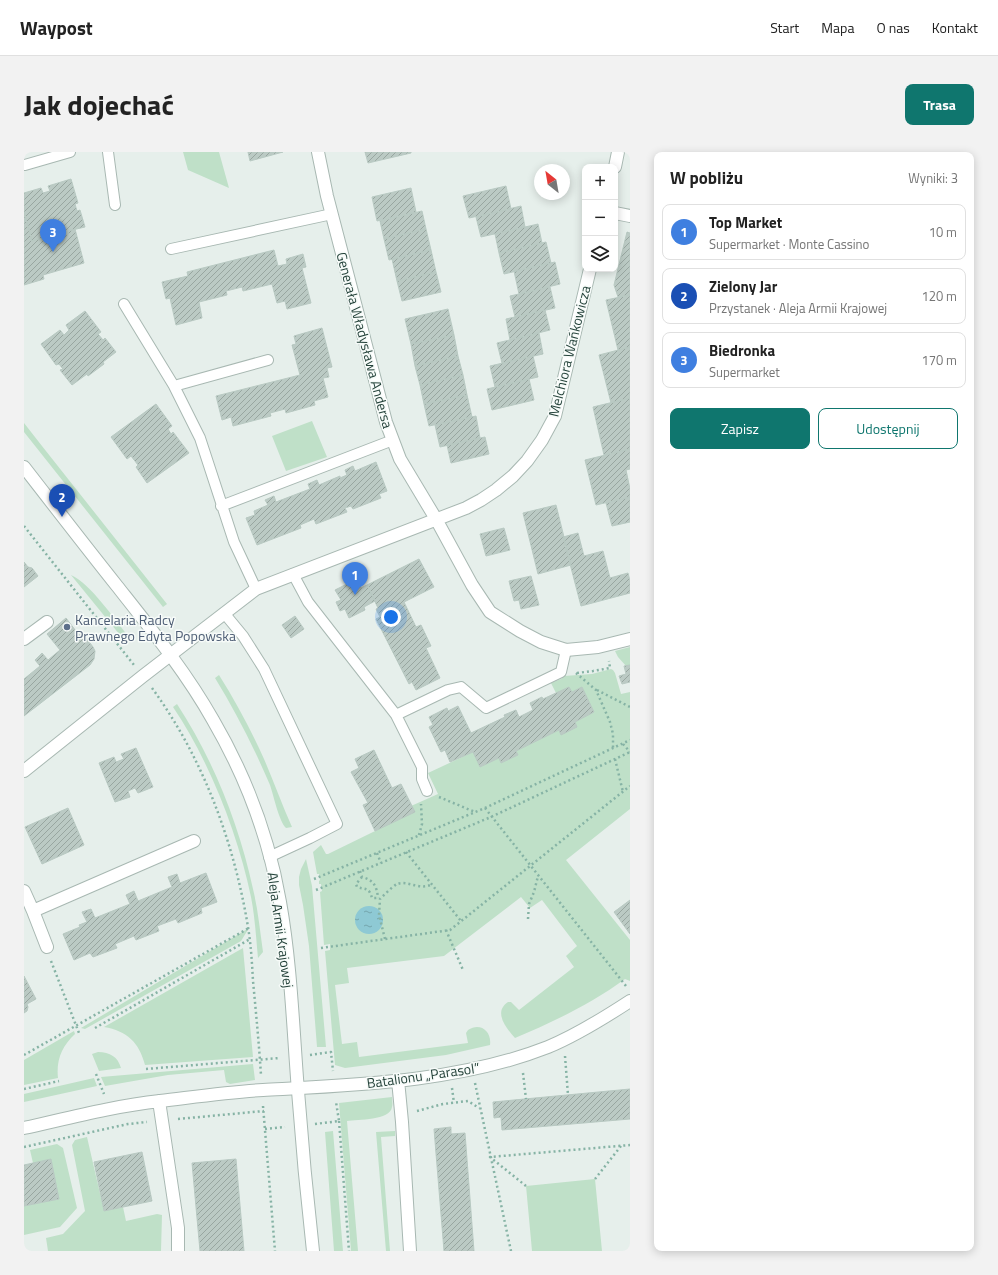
<!DOCTYPE html>
<html lang="pl">
<head>
<meta charset="utf-8">
<style>
	body { margin:0; font-family:"Titillium Web",sans-serif; background:#f2f2f2; color:#222 }
	.controls { position:absolute; right:12px; top:12px; display:grid; overflow:hidden; border-radius:8px; box-shadow:0 2px 10px #0003 }
	.controls button { width:36px; height:36px; display:grid; place-items:center; padding:0; border:0; border-bottom:1px solid #e0e0e0; background:#fff; color:#222; font:20px sans-serif }
	.compass { position:absolute; left:510px; top:12px; width:36px; height:36px; border-radius:50%; background:#fff; box-shadow:0 2px 10px #0003; rotate:329deg }
	.you { position:absolute; left:367px; top:465px; width:14px; height:14px; margin:-10px; border:3px solid #fff; border-radius:50%; background:#1a73e8; box-shadow:0 0 0 6px #1a73e833 }
	.badge { display:grid; place-items:center; width:26px; height:26px; border-radius:50%; background:#0f766e; color:#fff; font-size:13px; font-weight:700 }
	.pin { position:absolute; translate:-50% -33px; filter:drop-shadow(0 1px 2px #0008) }
	.pin::after { content:''; position:absolute; top:21px; width:14px; height:12px; background:inherit; clip-path:polygon(0 0,100% 0,50% 100%) }
	.list { margin:0; padding:0; list-style:none }
	h2 { display:flex; justify-content:space-between; align-items:center; height:52px; margin:0; padding:0 16px; font-size:17px }
	h2 small { font-size:13px; font-weight:400; color:#767676 }
	.list li { display:grid; grid-template-columns:26px 1fr auto; gap:12px; align-items:center; box-sizing:border-box; height:56px; margin:0 8px 8px; padding:0 8px; border:1px solid #e0e0e0; border-radius:8px }
	.list b { display:block; font-size:15px; white-space:nowrap }
	.list p { margin:0; font-size:13px; white-space:nowrap; color:#767676 }
	.list em { font-size:13px; font-style:normal; color:#767676 }
	.actions { display:flex; gap:8px; padding:12px 16px }
	.actions a { flex:1; padding:9px 0; border:1px solid #0f766e; border-radius:8px; text-align:center; font-size:14px; color:#0f766e }
	.actions .main { background:#0f766e; color:#fff }
	.icon { flex:none; width:22px; height:22px; fill:none; stroke:currentColor; stroke-width:2; stroke-linecap:round; stroke-linejoin:round }
	.map { position:relative; flex:none; width:606px; height:1099px; overflow:hidden; border-radius:8px }
	header { display:flex; align-items:center; gap:24px; box-sizing:border-box; height:56px; padding:0 20px; background:#fff; border-bottom:1px solid #e0e0e0 }
	header strong { font-size:19px }
	nav { display:flex; gap:22px; margin-inline-start:auto; font-size:14px }
	.intro { display:flex; align-items:center; justify-content:space-between; box-sizing:border-box; height:96px; padding:0 24px }
	h1 { margin:0; font-size:28px }
	.button { padding:10px 18px; border-radius:8px; background:#0f766e; color:#fff; font-size:14px; font-weight:700 }
	main { display:flex; gap:24px; padding:0 24px }
	aside { flex:1; background:#fff; border-radius:8px; box-shadow:0 2px 10px #0003 }
	.map>svg:first-child { display:block }
	.green { fill:#bfe0c8 }
	.water { fill:url(#water-ripples) }
	.building { fill:url(#building-hatch); stroke:#b8c9c2 }
	.lines { fill:none; stroke-linecap:round; stroke-linejoin:round }
	.service-casing { stroke:#a8b8b2; stroke-width:12 }
	.minor-casing { stroke:#a8b8b2; stroke-width:14 }
	.tertiary-casing { stroke:#a8b8b2; stroke-width:14 }
	.path { stroke:#86b3a5; stroke-width:2.5; stroke-dasharray:2 3; stroke-linecap:butt }
	.service { stroke:#fff; stroke-width:10 }
	.minor { stroke:#fff; stroke-width:12 }
	.tertiary { stroke:#fff; stroke-width:12 }
	.service-dot { fill:#5c6f8a; stroke:#f7fbf9; stroke-width:1.5 }
	.labels { text-anchor:middle; dominant-baseline:central; stroke-width:3; stroke-linejoin:round; paint-order:stroke }
	.street-label { font-size:14px; fill:#24423a; stroke:#f7fbf9 }
	.service-label { font-size:14px; fill:#4e5e75; stroke:#f7fbf9; text-anchor:start }
</style>
</head>
<body>
<header>
<strong>Waypost</strong>
<nav><a>Start</a><a>Mapa</a><a>O nas</a><a>Kontakt</a></nav>
</header>
<div class="intro"><h1>Jak dojechać</h1><a class="button">Trasa</a></div>
<main>
<div class="map">
<svg width="606" height="1099" viewBox="0 0 606 1099">
	<defs>
		<pattern id="water-ripples" width="26" height="14" patternUnits="userSpaceOnUse"><rect width="26" height="14" fill="#8ec9d4"/><path d="M2 4q2-2 4 0t4 0M15 11q2-2 4 0t4 0" fill="none" stroke="#74a5ad"/></pattern>
		<pattern id="building-hatch" width="6" height="6" patternUnits="userSpaceOnUse"><rect width="6" height="6" fill="#bbcac4"/><path d="M-1 1l2-2M0 6l6-6M5 7l2-2" fill="none" stroke="#98a6a0"/></pattern>
	</defs>
	<rect width="100%" height="100%" fill="#e6efeb"/>
	<!-- green -->
	<path class="green" d="M159,0H195L205,36L164,18Z
		M288,269L303,305L262,319L248,284Z
		M0,271L18,294L143,452L139,455L0,280Z
		M47,423C67,432 90,467 105,485L100,488Z
		M606,495V513L602,514L594,505L591,499Z
		M587,517L589,518L591,521L597,542L606,540V657L542,708L606,788V829L601,827C567,852 529,870 491,886C482,876 469,860 484,850H487L495,858L550,815L542,804L553,794L518,748L506,756L497,745L420,804L323,816L325,831L311,833L318,892L333,890L335,905L444,891L442,881L444,878C456,870 468,879 466,893L422,903L321,916L311,913L301,799L306,798V792L300,793L296,740L298,739L297,732H295V729L296,728L295,722H293L289,700L297,693L302,702H304L390,660L387,654L414,642L404,621L449,600L456,615L475,606L477,611L494,603L492,599L535,578L537,582L553,575L551,570L570,560L558,535L548,540L545,535L532,541L527,531L537,527L540,524L568,522Z
		M195,523C212,550 227,578 240,607C250,630 258,653 268,675L262,676C255,669 250,645 246,633C230,596 212,560 191,526Z
		M153,552C189,607 215,672 229,737C234,757 236,779 239,800L234,806C232,786 231,765 227,745C214,682 185,608 149,555Z
		M282,707L288,734L302,895H293L285,794L279,753L275,733V725L277,717Z
		M225,776L217,789L61,877L57,876Z
		M219,796L229,905L121,913C115,890 103,879 80,875Z
		M50,879L51,882C38,894 32,908 34,926L0,933V908Z
		M74,900C86,900 94,905 97,916L75,919L68,902Z
		M229,912L231,928L206,932L202,930L200,918L144,923L81,934L77,925Z
		M70,926L73,934L0,950V942Z
		M368,945C368,948 369,952 368,955C366,969 334,967 323,969L334,1099H327L315,951Z
		M309,979L319,1099H310L301,980Z
		M371,979V984L357,985L366,1099H362L352,980Z
		M63,985L80,1059L99,1055L102,1069L133,1062L138,1063L137,1099H24L22,1086L39,1082L61,1059L48,993L51,988Z
		M33,992L39,996L53,1056L36,1075L0,1083V1054L35,1047L27,1008L9,1011L6,998Z
		M571,1027L578,1099H508L502,1034Z"/>
	<!-- water -->
	<path class="water" d="M331 768a14 14 0 1 1 28 0a14 14 0 1 1-28 0Z"/>
	<!-- building -->
	<path class="building" d="M224,0H259L226,9Z
		M341,0H387V1L344,11Z
		M47,27L54,51L51,52L53,59L56,58L61,75L44,79V82L26,87L25,84L8,89L0,60V41L17,36L19,41L26,39L24,34Z
		M482,34L487,57L445,66L439,44Z
		M387,36L392,60L353,69L348,45Z
		M497,54L501,75L457,85L452,65Z
		M398,59L402,77L360,87L356,69Z
		M0,60L8,89L25,84L26,87L44,82V79L51,77L60,111L19,123L20,127L0,133Z
		M514,72L518,91L475,101L471,82Z
		M402,77L407,98L365,108L360,87Z
		M603,80L606,81V143L594,145L590,133Z
		M522,90L527,111L480,122L475,101Z
		M250,98L254,114L263,112L262,107L279,102L282,115L278,116L287,151L263,157L261,149L253,151L248,132L219,139L218,135L202,139L203,143L175,150L178,166L152,173L146,146L142,147L138,130L164,124L163,120Z
		M407,98L412,120L373,129L368,107Z
		M531,110L536,132L495,142L490,119Z
		M412,120L417,140L378,149L373,129Z
		M526,135L531,156L491,165L486,144Z
		M606,143V195L594,198L582,148Z
		M424,157L430,183L387,192L381,167Z
		M521,158L526,178L486,188L482,167Z
		M61,159L77,180L74,182L79,188L81,186L92,200L79,210L80,212L64,224L63,222L48,233L36,218L39,217L35,212L32,213L17,192L36,178L40,183L45,178L42,173Z
		M298,176L308,215L303,216L305,225L299,226L304,245L290,249L291,253L262,261L261,257L246,261L247,264L209,274L207,265L198,268L192,244L276,223L268,193L272,192L270,184Z
		M515,181L519,202L478,211L473,191Z
		M430,183L434,204L391,214L387,192Z
		M606,195V246L587,251L575,203Z
		M434,204L439,223L396,233L391,214Z
		M509,204L514,225L471,235L466,214Z
		M439,223L443,243L400,252L396,233Z
		M505,227L510,248L468,258L463,237Z
		M443,243L448,265L405,274L400,252Z
		M606,246V297L580,303L569,255Z
		M132,252L148,274L144,277L147,282L149,280L165,301L123,331L112,315L114,313L107,304L103,307L87,285Z
		M452,264L456,286L416,295L411,273Z
		M461,285L465,302L427,311L423,293Z
		M606,297V317L602,318L606,337V345L572,353L561,308Z
		M352,310L363,339L355,342L357,346L329,357L327,354L321,356L323,360L292,372L290,367L276,373L277,376L233,393L222,366L231,363L230,359L244,353L241,348L250,344L252,350L286,337L284,332L293,328L295,333L316,324V326L323,323L321,318L329,314L331,319Z
		M606,345V370L588,374L582,351Z
		M532,353L547,413L514,422L499,361Z
		M480,376L486,398L462,404L456,382Z
		M554,381L560,404L579,399L586,426L604,421L606,429V441L557,454L539,385Z
		M395,407L410,435L380,450L392,475L397,473L407,494L402,496L416,526L392,538L388,530L385,532L352,467L356,465L352,457L354,456L343,433Z
		M0,410L4,415L8,416L14,424L0,435Z
		M507,424L515,453L497,457L495,448L490,449L485,429Z
		M333,427L337,436L343,433L351,449L340,455L341,458L325,466L321,457L316,459L312,450L317,448L311,438Z
		M271,464L280,477L267,486L258,473Z
		M42,466L55,483H60L69,495L71,499L70,507L66,513L0,564V527L16,514L11,508L18,501L24,508L36,498L23,482Z
		M606,513V530L598,532L595,524L602,522L600,514Z
		M545,535L548,540L558,535L570,560L551,570L553,575L537,583L535,578L492,599L494,603L477,611L475,606L456,615L449,600L426,610L421,598L417,600L405,575L409,573L405,565L423,556L424,559L434,554L447,581L481,565L480,563L492,558L495,565L509,558L506,551L518,545L519,547Z
		M112,596L129,635L114,641L111,636L104,639L106,645L91,650L75,611L90,605L92,610L100,607L97,602Z
		M350,598L368,636L377,632L391,660L351,679L339,653L344,651L327,620L335,616L331,607Z
		M44,656L60,693L18,712L1,675Z
		M182,721L193,750L177,756L178,761L154,771L152,767L133,774L135,779L112,788L110,784L91,792L93,796L69,805L66,801L50,808L39,782L56,775L55,773L63,770L58,760L67,757L71,766L106,752L102,743L110,739L114,749L148,735L144,725L153,722L156,731Z
		M606,748V782L590,760Z
		M0,824L12,847L3,852L4,855L3,859L0,861Z
		M606,937V967L478,978L477,965L470,966L469,950Z
		M427,975V982L441,981L450,1099H420L410,977Z
		M118,1000L128,1049L80,1059L70,1010Z
		M27,1007L35,1047L0,1054V1013Z
		M212,1007L220,1099H176L168,1011Z"/>
	<g class="lines">
		<defs>
			<path id="service" d="M84,0L91,53
				M1,13L46,0
				M147,97L308,62
				M100,152L150,234L176,286L210,390L232,437
				M150,234L244,208
				M197,354L369,288
				M269,422L284,450L372,563L398,615V627L403,639
				M200,461L219,484L240,517L313,672L286,686L245,705
				M372,563L424,538L437,535L462,556L537,520L542,498"/>
			<path id="minor" d="M294,0L303,44L362,270L376,307L412,367L448,433L466,460L496,479L517,490L542,498L574,495L606,487
				M591,15L594,0
				M591,61L606,64
				M0,487L23,470
				M0,619L119,524L232,437L442,356L457,348L472,338L489,324L503,309L518,288L531,264L566,117
				M0,739L9,759L170,689
				M9,759L23,795
				M374,928L378,970L386,1099
				M135,949L154,1076V1099
				M0,976C45,966 90,954 136,949C170,945 204,940 239,938C333,933 435,930 524,895C553,883 580,866 606,849"/>
			<path id="tertiary" d="M0,315C31,355 62,395 93,434C127,477 162,520 189,568C221,623 245,686 256,750C267,812 269,876 274,939C278,993 283,1046 289,1099"/>
		</defs>
		<!-- service casing -->
		<use href="#service" class="service-casing"/>
		<!-- minor casing -->
		<use href="#minor" class="minor-casing"/>
		<!-- tertiary casing -->
		<use href="#tertiary" class="tertiary-casing"/>
		<!-- path -->
		<path class="path" d="M0,374L110,513
			M552,521L572,538L586,570L589,582V596
			M553,521L569,519L586,516L585,509
			M128,536C179,606 210,690 224,775C227,793 228,811 229,829C232,861 235,892 237,923
			M573,538L606,555
			M599,592L606,600
			M591,607L599,640
			M415,645L451,660
			M461,656L602,834
			M395,683L398,672L397,652
			M382,700L437,769
			M353,701L357,711
			M336,719L338,725C350,728 353,735 354,746
			M338,725L332,732L333,735C342,738 345,735 348,746H354
			M290,727L461,656L606,588
			M292,738L467,665L606,600
			M504,767L505,752L510,740L514,724
			M422,778L439,818
			M361,787L355,763L356,747C359,744 369,734 373,732C384,728 396,739 408,732
			M297,796L426,778L606,634
			M27,809L55,881
			M71,876L226,787
			M0,903L225,776
			M286,903L307,900L309,919
			M541,904L544,943
			M122,917L256,906
			M499,921L502,947
			M72,922L80,942
			M451,931L487,1099
			M428,936L430,951
			M0,937L35,929
			M239,954L251,1099
			M393,959L419,952L444,949L455,956
			M154,967L240,959
			M315,969L325,1099
			M291,972L315,969L312,950
			M241,977L261,975
			M0,995L104,972L123,970
			M571,1027L597,994
			M502,1034L466,1005L606,993"/>
		<!-- service -->
		<use href="#service" class="service"/>
		<!-- minor -->
		<use href="#minor" class="minor"/>
		<!-- tertiary -->
		<use href="#tertiary" class="tertiary"/>
	</g>
	<!-- markers -->
	<circle class="service-dot" cx="43" cy="475" r="4"/>
	<g class="labels">
		<!-- street labels -->
		<g class="street-label">
			<text transform="translate(341 188) rotate(75)">Generała Władysława Andersa</text>
			<text transform="translate(545 199) rotate(-76)">Melchiora Wańkowicza</text>
			<text transform="translate(257 778) rotate(82)">Aleja Armii Krajowej</text>
			<text transform="translate(399 923) rotate(-8)">Batalionu „Parasol”</text>
		</g>
		<!-- service labels -->
		<g class="service-label">
			<text x="51" y="467">Kancelaria Radcy<tspan x="51" dy="16">Prawnego Edyta Popowska</tspan></text>
		</g>
	</g>
</svg>
<div class="controls">
<button>+</button>
<button>−</button>
<button><svg class="icon" aria-label="layers" viewBox="0 0 24 24"><path d="M12 4l9 5-9 5-9-5zM3 14l9 5 9-5"/></svg></button>
</div>
<svg class="compass" viewBox="-18 -18 36 36"><path d="M0-13l5 13h-10z" fill="#e53935"/><path d="M0 13l5-13h-10z" fill="#767676"/></svg>
<div class="you"></div>
<div class="pin badge" style="left:331px;top:443px;background:#3f7fe0">1</div>
<div class="pin badge" style="left:38px;top:365px;background:#1a4fb4">2</div>
<div class="pin badge" style="left:29px;top:100px;background:#3f7fe0">3</div>
</div>
<aside>
<h2>W pobliżu<small>Wyniki: 3</small></h2>
<ul class="list">
<li><span class="badge" style="background:#3f7fe0">1</span><div><b>Top Market</b><p>Supermarket · Monte Cassino</p></div><em>10 m</em></li>
<li><span class="badge" style="background:#1a4fb4">2</span><div><b>Zielony Jar</b><p>Przystanek · Aleja Armii Krajowej</p></div><em>120 m</em></li>
<li><span class="badge" style="background:#3f7fe0">3</span><div><b>Biedronka</b><p>Supermarket</p></div><em>170 m</em></li>
</ul>
<div class="actions"><a class="main">Zapisz</a><a>Udostępnij</a></div>
</aside>
</main>
</body>
</html>
